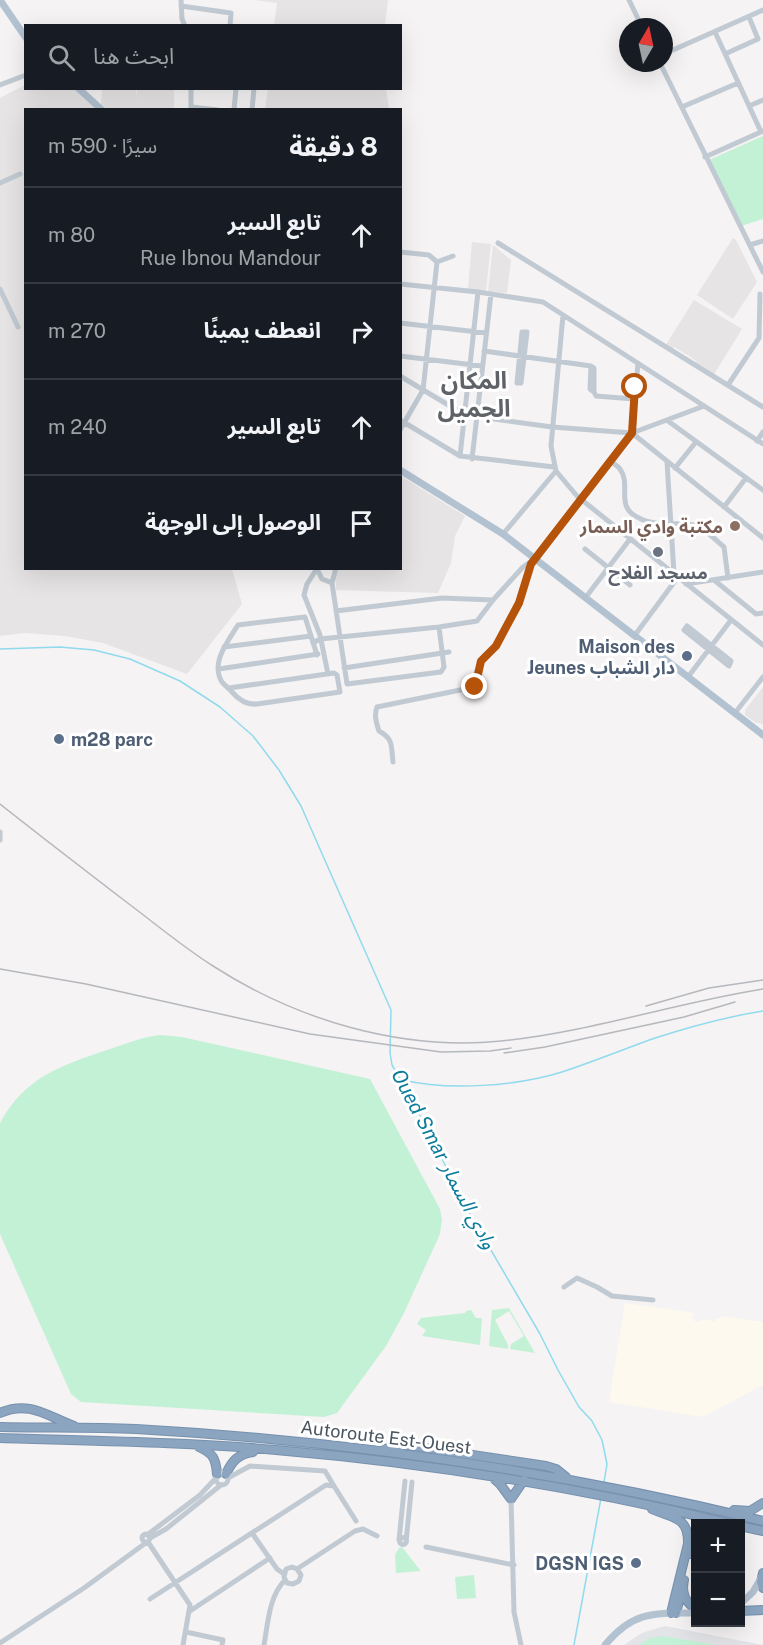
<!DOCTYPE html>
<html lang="ar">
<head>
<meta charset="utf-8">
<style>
	body { margin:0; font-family:"Public Sans","Noto Sans Arabic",sans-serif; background:#242831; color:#f1f3f6; direction:rtl }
	.controls { position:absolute; right:18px; bottom:18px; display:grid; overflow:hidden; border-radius:0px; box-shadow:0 6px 24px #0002 }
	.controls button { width:54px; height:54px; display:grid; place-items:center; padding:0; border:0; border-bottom:2px solid #363941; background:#171b24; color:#f1f3f6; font:30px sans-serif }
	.compass { position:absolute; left:619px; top:18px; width:54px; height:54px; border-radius:50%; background:#171b24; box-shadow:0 6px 24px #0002; rotate:9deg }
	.stop { position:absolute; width:18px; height:18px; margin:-14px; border:4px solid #b45309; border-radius:50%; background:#fff }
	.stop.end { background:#b45309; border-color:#fff; box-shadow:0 2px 6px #0008 }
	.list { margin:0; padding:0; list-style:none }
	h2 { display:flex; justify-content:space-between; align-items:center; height:78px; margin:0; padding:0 24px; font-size:26px }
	h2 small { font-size:20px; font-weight:400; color:#9ea1a6 }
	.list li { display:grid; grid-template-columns:39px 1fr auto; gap:18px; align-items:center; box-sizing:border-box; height:96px; padding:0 24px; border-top:2px solid #363941 }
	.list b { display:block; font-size:22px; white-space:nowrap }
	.list p { margin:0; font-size:20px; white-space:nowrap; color:#9ea1a6 }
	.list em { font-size:20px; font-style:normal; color:#9ea1a6 }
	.icon { flex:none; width:33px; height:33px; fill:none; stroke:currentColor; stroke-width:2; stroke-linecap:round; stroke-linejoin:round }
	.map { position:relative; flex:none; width:763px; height:1645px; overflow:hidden; direction:ltr }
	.search { position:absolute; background:#171b24; box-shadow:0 6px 24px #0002; left:24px; top:24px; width:378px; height:66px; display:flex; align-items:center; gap:15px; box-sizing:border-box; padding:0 21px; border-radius:0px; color:#9ea1a6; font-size:22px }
	.panel { position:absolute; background:#171b24; box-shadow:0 6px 24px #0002; left:24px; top:108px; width:378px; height:462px; border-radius:0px; direction:rtl }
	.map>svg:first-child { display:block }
	.commercial { fill:#fdf9ef }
	.education { fill:#e6e4e5 }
	.airport { fill:#e2e4e7 }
	.green { fill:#c3f1d5 }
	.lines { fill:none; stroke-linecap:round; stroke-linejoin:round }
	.stream { stroke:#90daee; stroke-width:1.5 }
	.highway-casing { stroke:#7690ad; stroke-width:10 }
	.minor { stroke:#c1cad2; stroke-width:5 }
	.major { stroke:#b3c2d1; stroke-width:7 }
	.highway { stroke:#8ba5c1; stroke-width:8 }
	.rail { stroke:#b5b8bd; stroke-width:1.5 }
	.route { stroke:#b45309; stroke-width:8 }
	.education-dot { fill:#8d6e63; stroke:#fff; stroke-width:2 }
	.worship-dot { fill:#6b7280; stroke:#fff; stroke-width:2 }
	.service-dot { fill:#5c6f8a; stroke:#fff; stroke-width:2 }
	.labels { text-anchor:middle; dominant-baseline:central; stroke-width:6; stroke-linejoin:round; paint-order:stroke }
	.education-label { font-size:18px; font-weight:bold; fill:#785e54; stroke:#fff; text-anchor:end }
	.worship-label { font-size:18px; font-weight:bold; fill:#5b616d; stroke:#fff }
	.service-label { font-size:18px; font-weight:bold; fill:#4e5e75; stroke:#fff; text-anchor:end }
	.street-label { font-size:18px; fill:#4a5661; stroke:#fff }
	.water-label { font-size:20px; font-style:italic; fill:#0c7c9b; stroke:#fff }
	.district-label { font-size:24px; font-weight:bold; fill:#5f6368; stroke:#fff }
</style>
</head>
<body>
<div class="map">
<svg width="763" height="1645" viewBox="0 0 763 1645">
	<rect width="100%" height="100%" fill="#f5f3f3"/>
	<!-- commercial -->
	<path class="commercial" d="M625,1303L695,1313L692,1318L696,1322L707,1319L715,1322V1318L719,1319L721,1316L763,1322V1385L703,1417L609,1402Z"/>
	<!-- education -->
	<path class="education" d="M255,0H388L385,25L274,26L277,3Z
		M25,85L26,88L74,89L97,109L26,110V568L232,569L242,604L187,674L103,643L65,636L25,633L0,636V98Z
		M268,88L386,89L389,109L265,110Z
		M102,89H136V99L137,89H174V109H107L101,104Z
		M733,238L736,240L757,282L733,319L697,295Z
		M472,242L491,244L486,291L468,289Z
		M493,245L511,260L507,293L488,292Z
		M694,300L742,329L713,376L695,365L697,362L689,356L674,347L672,351L665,346Z
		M401,476L465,516L455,536L451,563L438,593L336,590V579L339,569L400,568Z
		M763,687V725L760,723H756L745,715V710Z"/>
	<!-- airport -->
	<path class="airport" d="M665,1626L763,1645H624L642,1633Z"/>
	<!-- green -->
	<path class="green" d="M763,136V219L741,226L709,160Z
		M160,1035L182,1037L370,1079L440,1209L442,1219L440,1234L404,1313L386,1346L337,1413L324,1417L81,1402L71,1394L0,1234V1123C25,1077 60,1066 107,1050C125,1044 142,1037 160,1035Z
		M509,1308L535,1353L510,1349L511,1344L524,1336L509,1311L495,1320L508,1345V1349L489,1346L492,1310Z
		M471,1310L476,1318H482L480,1345L422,1336L426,1330L417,1324L421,1318L465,1313L466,1311Z
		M402,1547L420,1570V1571L396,1573L395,1555L399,1548Z
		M474,1575L476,1598L457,1599L455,1577Z
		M662,1636L717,1645H639L648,1639Z"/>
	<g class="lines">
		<!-- stream -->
		<path class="stream" d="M0,649L60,647L94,650L130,659L180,681L220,707L253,736L279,770L301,806L391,1010L390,1053L392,1065L410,1096L471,1216L540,1334L558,1370L579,1407L592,1421L602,1440L607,1464L604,1482
			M403,1080C449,1091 517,1086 562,1072C592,1062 622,1050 652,1039C689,1027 725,1017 763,1011
			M574,1645L601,1498"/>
		<defs>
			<path id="highway" d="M0,1413C29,1400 47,1416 74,1426
				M0,1427C45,1428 91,1427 136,1429C348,1441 557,1471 763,1521
				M0,1438C92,1441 184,1442 276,1450C430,1463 582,1488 732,1524
				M199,1447C213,1453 216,1459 217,1474
				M385,1449L405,1445L546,1466L556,1469L566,1477
				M226,1474C232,1461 238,1454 253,1452
				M491,1476L500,1484L511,1499L524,1480
				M652,1509C672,1518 689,1516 688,1544L671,1613
				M734,1510L750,1511L763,1503
				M740,1526L763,1531
				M690,1554L696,1538
				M763,1573L761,1582L763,1588
				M684,1580C681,1593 685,1602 696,1609
				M740,1611L763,1610
				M676,1613L680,1597"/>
		</defs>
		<!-- highway casing -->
		<use href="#highway" class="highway-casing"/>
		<!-- minor -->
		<path class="minor" d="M181,0L182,19L185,26
			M629,0L642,27
			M181,6L231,13L230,26
			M715,32L761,132
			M664,54L763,10
			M725,54L758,39L749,17
			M660,63L763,272
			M0,85L26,75
			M749,106L763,100
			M191,107L218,110
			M682,107L738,83
			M191,108V88
			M234,110L236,88
			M252,110L254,88
			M705,157L763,131
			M0,183L20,174
			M498,243L763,407
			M750,245L763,241
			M400,252L429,255L437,262
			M437,262L453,256
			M400,284L478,292L543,302L763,444
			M0,289L18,327
			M563,315L551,446L556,471L577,496L763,645
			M400,323L486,333
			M522,332H527L521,383H517Z
			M484,351L591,366L594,368V392L596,396L634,399
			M400,356L482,366
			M591,366L590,389L594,392
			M400,376L465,415L552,427L632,433L763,538
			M728,385L759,338L760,294
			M400,420L460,456L554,467
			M668,421L763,490
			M400,430L423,390L437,262
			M632,433L704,406
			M632,433L638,363
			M757,441L763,432
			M460,456L478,292
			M472,459L491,294
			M609,461C613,463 618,466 620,469C632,485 614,507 639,518C655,527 676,522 694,525C704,528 716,540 724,547L728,578
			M667,462L674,574
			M675,468L696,442
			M724,507L746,478
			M503,534L556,471
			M585,549L630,585
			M336,568L332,583L347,684L441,672L444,667L439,627
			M317,569L322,579L332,583
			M316,570L307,584L304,595L320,635L328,674
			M714,580L756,614L763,613
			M686,584L763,572
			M586,597L630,539
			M336,611L442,598L493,600L523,567L533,560
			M687,626L731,661L729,666L684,630Z
			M635,635L678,577
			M313,643L320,639L439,627L477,621L493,600
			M224,647L311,636
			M344,668L449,652
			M219,669L318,654
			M688,677L731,620
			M229,688L334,673L337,675L340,692L257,704C247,705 238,699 232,692C229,688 225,686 222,682C210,663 228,641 238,625L305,617L317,655
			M735,713L763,677
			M393,762C391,747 394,739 379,731C376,722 374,715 377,707L475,687L481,661L496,646L520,603L532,562L632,433
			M0,832V840
			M564,1287L577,1278L597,1287L612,1296L653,1300
			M216 1479a6 6 0 1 1 12 0a6 6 0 1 1-12 0Z
			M228,1478L250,1466L325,1471L334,1486
			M511,1499L514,1612L521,1645
			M252,1533L277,1569L284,1574
			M142 1538a4 4 0 1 1 8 0a4 4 0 1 1-8 0Z
			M147,1535L200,1495L215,1479
			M399.5 1541a3.5 3.5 0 1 1 7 0a3.5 3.5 0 1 1-7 0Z
			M150,1538L166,1529L221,1485
			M399,1540L405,1481
			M148,1542L190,1605L183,1645
			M406,1542L412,1482
			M426,1547L514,1565
			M297,1569L301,1575L299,1581L293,1584L287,1583L284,1577L286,1569L292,1567L297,1569L355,1531L363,1529L377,1536
			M150,1599L326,1485L334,1486L356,1521
			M190,1611L270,1558
			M186,1632L223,1640L222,1645
			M0,1643L84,1588L147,1542
			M264,1645C268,1623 269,1596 285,1580"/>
		<!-- major -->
		<path class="major" d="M0,0L26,38
			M78,88L102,110
			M400,470L503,534L763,735
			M740,1604L753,1592L761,1578
			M605,1645C633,1611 654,1613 696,1613"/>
		<!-- highway -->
		<use href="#highway" class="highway"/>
		<!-- rail -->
		<path class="rail" d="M0,804C43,838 86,871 129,904C157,925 183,947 213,966C297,1020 400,1051 501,1041C590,1032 675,1003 763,989
			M0,969L86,984L310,1034L441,1052L490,1051L511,1048
			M646,1006L709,988L763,980
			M504,1053L545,1047L684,1017L735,1002"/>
	</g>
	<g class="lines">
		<!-- route -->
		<path class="route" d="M475,687L481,661L496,646L519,603L531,564L632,433L635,387"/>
	</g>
	<!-- markers -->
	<circle class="education-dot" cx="735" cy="526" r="6"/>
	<circle class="worship-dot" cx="658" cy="552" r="6"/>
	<g class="service-dot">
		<circle cx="687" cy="656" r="6"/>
		<circle cx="59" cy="739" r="6"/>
		<circle cx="636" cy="1563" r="6"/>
	</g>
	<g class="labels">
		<!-- education labels -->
		<g class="education-label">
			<text x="723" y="526">مكتبة وادي السمار</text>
		</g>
		<!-- worship labels -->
		<g class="worship-label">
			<text x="658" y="572">مسجد الفلاح</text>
		</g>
		<!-- service labels -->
		<g class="service-label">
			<text x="675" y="646">Maison des<tspan x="675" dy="21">Jeunes دار الشباب</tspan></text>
			<text x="71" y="739" text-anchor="start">m28 parc</text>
			<text x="624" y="1563">DGSN IGS</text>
		</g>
		<!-- street labels -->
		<g class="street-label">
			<text transform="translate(386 1437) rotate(7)">Autoroute Est-Ouest</text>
		</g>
		<!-- water labels -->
		<g class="water-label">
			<text transform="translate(444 1159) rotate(62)">Oued Smar وادي السمار</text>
		</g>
		<!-- district labels -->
		<g class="district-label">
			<text x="474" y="380">المكان<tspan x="474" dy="28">الجميل</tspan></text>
		</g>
	</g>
</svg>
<div class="controls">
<button>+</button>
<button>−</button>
</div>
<svg class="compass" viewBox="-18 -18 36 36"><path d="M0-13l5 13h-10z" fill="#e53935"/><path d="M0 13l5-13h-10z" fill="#9ea1a6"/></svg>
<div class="stop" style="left:635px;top:387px"></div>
<div class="stop end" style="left:475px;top:687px"></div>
<div class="search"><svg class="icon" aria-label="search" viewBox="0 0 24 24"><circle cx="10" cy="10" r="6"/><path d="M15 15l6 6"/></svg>ابحث هنا</div>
<section class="panel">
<h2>8 دقيقة<small>سيرًا · 590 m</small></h2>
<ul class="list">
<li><svg class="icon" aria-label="ahead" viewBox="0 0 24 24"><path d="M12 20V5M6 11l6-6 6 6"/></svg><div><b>تابع السير</b><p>Rue Ibnou Mandour</p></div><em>80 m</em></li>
<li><svg class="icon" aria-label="right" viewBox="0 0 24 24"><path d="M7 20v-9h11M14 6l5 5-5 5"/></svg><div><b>انعطف يمينًا</b></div><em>270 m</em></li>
<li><svg class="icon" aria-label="ahead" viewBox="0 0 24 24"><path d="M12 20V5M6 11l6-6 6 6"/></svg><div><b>تابع السير</b></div><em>240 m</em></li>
<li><svg class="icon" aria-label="arrive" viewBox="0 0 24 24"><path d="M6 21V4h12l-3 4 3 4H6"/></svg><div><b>الوصول إلى الوجهة</b></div></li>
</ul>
</section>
</div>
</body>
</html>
